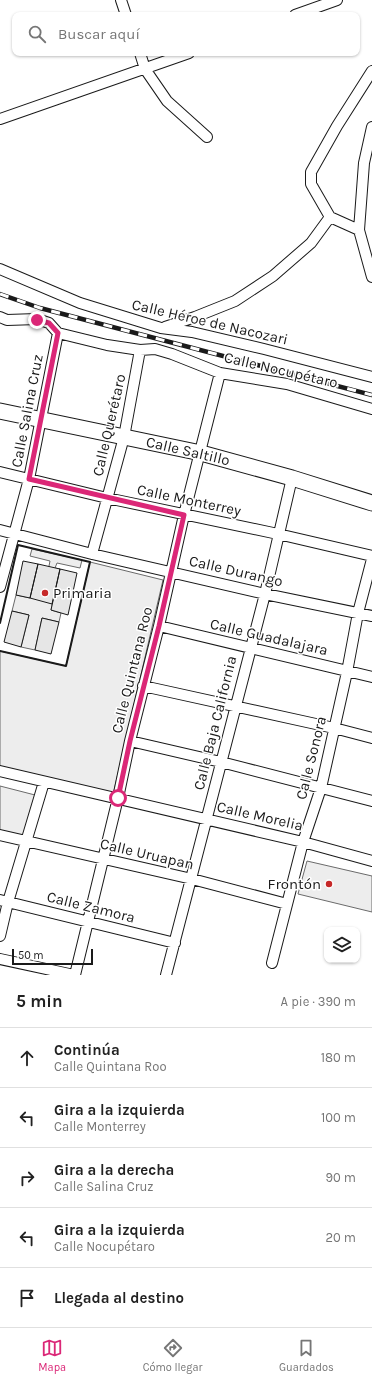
<!DOCTYPE html>
<html lang="es">
<head>
<meta charset="utf-8">
<style>
	body { margin:0; font-family:Karla,sans-serif; background:#f2f2f2; color:#222 }
	.controls { position:absolute; right:12px; bottom:12px; display:grid; overflow:hidden; border-radius:8px; box-shadow:0 1px 3px #0004 }
	.controls button { width:36px; height:36px; display:grid; place-items:center; padding:0; border:0; border-bottom:1px solid #e0e0e0; background:#fff; color:#222; font:20px sans-serif }
	.scale { position:absolute; left:12px; bottom:10px; width:81px; box-sizing:border-box; padding-left:4px; border:2px solid #1a1a1a; border-top:0; font-size:11px; line-height:14px; white-space:nowrap; color:#1a1a1a; -webkit-text-stroke:3px #fff; paint-order:stroke }
	.stop { position:absolute; width:12px; height:12px; margin:-9px; border:3px solid #db2777; border-radius:50%; background:#fff }
	.stop.end { background:#db2777; border-color:#fff; box-shadow:0 1px 4px #0008 }
	.list { margin:0; padding:0; list-style:none }
	h2 { display:flex; justify-content:space-between; align-items:center; height:52px; margin:0; padding:0 16px; font-size:17px }
	h2 small { font-size:13px; font-weight:400; color:#767676 }
	.list li { display:grid; grid-template-columns:26px 1fr auto; gap:12px; align-items:center; box-sizing:border-box; height:60px; padding:0 16px; border-top:1px solid #e0e0e0 }
	.list b { display:block; font-size:15px; white-space:nowrap }
	.list p { margin:0; font-size:13px; white-space:nowrap; color:#767676 }
	.list em { font-size:13px; font-style:normal; color:#767676 }
	.icon { flex:none; width:22px; height:22px; fill:none; stroke:currentColor; stroke-width:2; stroke-linecap:round; stroke-linejoin:round }
	.map { position:relative; flex:none; width:372px; height:975px; overflow:hidden }
	.search { position:absolute; background:#fff; box-shadow:0 1px 3px #0004; left:12px; right:12px; top:12px; height:44px; display:flex; align-items:center; gap:10px; box-sizing:border-box; padding:0 14px; border-radius:8px; color:#767676; font-size:15px }
	.sheet { height:352px; background:#fff }
	nav { display:flex; justify-content:space-around; align-items:center; box-sizing:border-box; height:56px; border-top:1px solid #e0e0e0; background:#fff; font-size:11px; color:#767676 }
	nav a { display:grid; justify-items:center; gap:2px }
	nav .on { color:#db2777 }
	.map>svg:first-child { display:block }
	.built { fill:#ededed; stroke:#6a6a6a }
	.building { fill:#e6e6e6; stroke:#1a1a1a }
	.lines { fill:none; stroke-linecap:round; stroke-linejoin:round }
	.minor-casing { stroke:#1a1a1a; stroke-width:12 }
	.primary-casing { stroke:#1a1a1a; stroke-width:17 }
	.minor { stroke:#fff; stroke-width:10 }
	.primary { stroke:#fff; stroke-width:15 }
	.rail-casing { stroke:#1a1a1a; stroke-width:4.5 }
	.rail { stroke:#fff; stroke-width:3; stroke-dasharray:9; stroke-linecap:butt }
	.wall { stroke:#1a1a1a; stroke-width:2 }
	.route { stroke:#db2777; stroke-width:5 }
	.poi-dot { fill:#c62828; stroke:#fff; stroke-width:1.5 }
	.labels { text-anchor:middle; dominant-baseline:central; stroke-width:3; stroke-linejoin:round; paint-order:stroke }
	.street-label { font-size:15px; fill:#1a1a1a; stroke:#fff }
	.poi-label { font-size:15px; fill:#1a1a1a; stroke:#fff; text-anchor:start }
</style>
</head>
<body>
<div class="map">
<svg width="372" height="975" viewBox="0 0 372 975">
	<rect width="100%" height="100%" fill="#fff"/>
	<!-- built -->
	<path class="built" d="M32,549L82,560L80,568L57,563L55,568L60,569L51,610L61,613L59,622L42,618L35,650L21,647L29,615L12,611L16,595L30,598L49,566L50,561L30,556Z
		M90,562L163,580L112,799L0,773V651L66,666Z
		M0,786L35,795L24,842L0,836Z
		M307,861L372,876V912L298,894Z"/>
	<!-- building -->
	<path class="building" d="M23,561L38,564L30,598L16,595Z
		M38,564L60,569L52,604L30,598Z
		M60,569L77,573L68,615L51,610Z
		M12,611L29,615L21,647L4,642Z
		M42,618L59,622L51,654L35,650Z"/>
	<g class="lines">
		<defs>
			<path id="minor" d="M121,0L126,15
				M295,15L337,0
				M140,53L145,69L167,101L207,137
				M0,119L189,53
				M372,127L364,163L359,230L372,277
				M330,217L311,184V172L337,126L372,71
				M330,217L359,230
				M0,269L80,303L161,328L192,332L264,349L372,377
				M0,317L7,320L37,319L49,323L58,333L107,345L140,350L155,349L172,354L220,373L287,384L372,409
				M165,327L195,317L235,301L273,276L311,243L330,217
				M0,472L107,498L278,534L372,556
				M0,530L92,554L265,594L372,616
				M92,554L124,437L140,350
				M0,587L29,479L58,333
				M159,626L372,677
				M143,686L334,728L372,738
				M130,741L221,762L372,801
				M0,771L303,842L372,861
				M0,835L192,879L287,904
				M0,900L175,943
				M0,936L8,902L44,782
				M0,959L74,975
				M272,963L303,842L321,788L347,672L358,613L372,559
				M75,975L118,798L130,741L159,626L184,515L220,373
				M166,975L265,594L292,478"/>
			<path id="primary" d="M0,411L201,453L292,478L372,503"/>
		</defs>
		<!-- minor casing -->
		<use href="#minor" class="minor-casing"/>
		<!-- primary casing -->
		<use href="#primary" class="primary-casing"/>
		<!-- minor -->
		<use href="#minor" class="minor"/>
		<!-- primary -->
		<use href="#primary" class="primary"/>
		<defs>
			<path id="rail" d="M0,294L40,308L372,395"/>
		</defs>
		<!-- rail casing -->
		<use href="#rail" class="rail-casing"/>
		<!-- rail -->
		<use href="#rail" class="rail"/>
		<!-- wall -->
		<path class="wall" d="M0,623L18,545L90,562L66,666L0,651"/>
	</g>
	<g class="lines">
		<!-- route -->
		<path class="route" d="M37,320L49,323L58,333L29,479L184,515L159,626L130,741L118,798"/>
	</g>
	<!-- markers -->
	<g class="poi-dot">
		<circle cx="45" cy="593" r="4"/>
		<circle cx="329" cy="884" r="4"/>
	</g>
	<g class="labels">
		<!-- street labels -->
		<g class="street-label">
			<text transform="translate(210 322) rotate(13)">Calle Héroe de Nacozari</text>
			<text transform="translate(281 370) rotate(13)">Calle Nocupétaro</text>
			<text transform="translate(27 411) rotate(-79)">Calle Salina Cruz</text>
			<text transform="translate(109 425) rotate(-77)">Calle Querétaro</text>
			<text transform="translate(188 451) rotate(13)">Calle Saltillo</text>
			<text transform="translate(189 500) rotate(12)">Calle Monterrey</text>
			<text transform="translate(236 571) rotate(13)">Calle Durango</text>
			<text transform="translate(269 637) rotate(13)">Calle Guadalajara</text>
			<text transform="translate(132 670) rotate(-76)">Calle Quintana Roo</text>
			<text transform="translate(215 723) rotate(-76)">Calle Baja California</text>
			<text transform="translate(311 758) rotate(-76)">Calle Sonora</text>
			<text transform="translate(260 816) rotate(13)">Calle Morelia</text>
			<text transform="translate(147 854) rotate(13)">Calle Uruapan</text>
			<text transform="translate(91 907) rotate(14)">Calle Zamora</text>
		</g>
		<!-- poi labels -->
		<g class="poi-label">
			<text x="53" y="593">Primaria</text>
			<text x="321" y="884" text-anchor="end">Frontón</text>
		</g>
	</g>
</svg>
<div class="controls">
<button><svg class="icon" aria-label="layers" viewBox="0 0 24 24"><path d="M12 4l9 5-9 5-9-5zM3 14l9 5 9-5"/></svg></button>
</div>
<div class="scale">50 m</div>
<div class="stop" style="left:118px;top:798px"></div>
<div class="stop end" style="left:37px;top:320px"></div>
<div class="search"><svg class="icon" aria-label="search" viewBox="0 0 24 24"><circle cx="10" cy="10" r="6"/><path d="M15 15l6 6"/></svg>Buscar aquí</div>
</div>
<section class="sheet">
<h2>5 min<small>A pie · 390 m</small></h2>
<ul class="list">
<li><svg class="icon" aria-label="ahead" viewBox="0 0 24 24"><path d="M12 20V5M6 11l6-6 6 6"/></svg><div><b>Continúa</b><p>Calle Quintana Roo</p></div><em>180 m</em></li>
<li><svg class="icon" aria-label="left" viewBox="0 0 24 24"><path d="M17 20v-9H6M10 6l-5 5 5 5"/></svg><div><b>Gira a la izquierda</b><p>Calle Monterrey</p></div><em>100 m</em></li>
<li><svg class="icon" aria-label="right" viewBox="0 0 24 24"><path d="M7 20v-9h11M14 6l5 5-5 5"/></svg><div><b>Gira a la derecha</b><p>Calle Salina Cruz</p></div><em>90 m</em></li>
<li><svg class="icon" aria-label="left" viewBox="0 0 24 24"><path d="M17 20v-9H6M10 6l-5 5 5 5"/></svg><div><b>Gira a la izquierda</b><p>Calle Nocupétaro</p></div><em>20 m</em></li>
<li><svg class="icon" aria-label="arrive" viewBox="0 0 24 24"><path d="M6 21V4h12l-3 4 3 4H6"/></svg><div><b>Llegada al destino</b></div></li>
</ul>
</section>
<nav>
<a class="on"><svg class="icon" aria-label="map" viewBox="0 0 24 24"><path d="M3 6l6-2 6 2 6-2v14l-6 2-6-2-6 2zM9 4v14M15 6v14"/></svg>Mapa</a>
<a><svg class="icon" aria-label="directions" viewBox="0 0 24 24"><path d="M12 3l9 9-9 9-9-9zM9 14v-3h6M13 9l2 2-2 2"/></svg>Cómo llegar</a>
<a><svg class="icon" aria-label="saved" viewBox="0 0 24 24"><path d="M7 4h10v16l-5-4-5 4z"/></svg>Guardados</a>
</nav>
</body>
</html>
